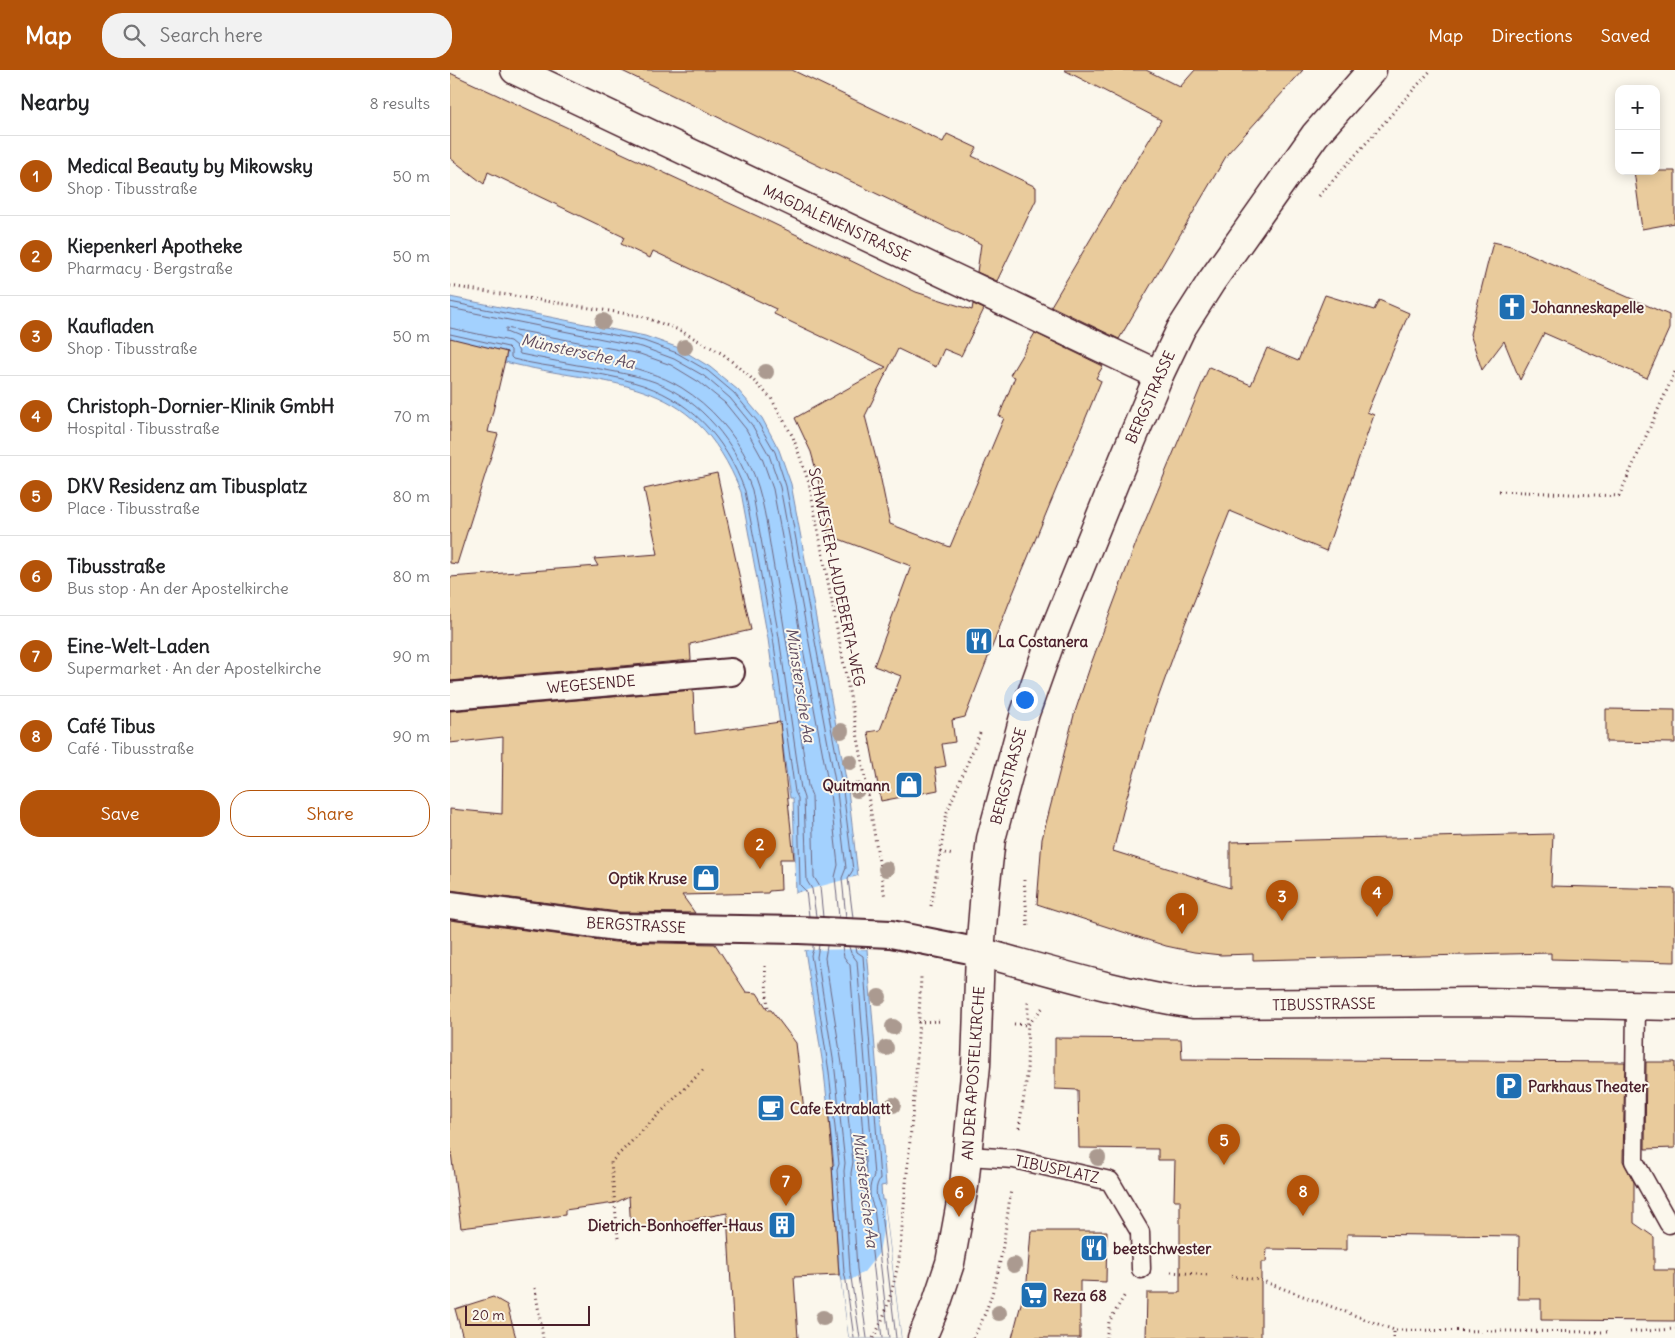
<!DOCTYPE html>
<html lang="en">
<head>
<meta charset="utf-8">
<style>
	body { margin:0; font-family:Delius,sans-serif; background:#f2f2f2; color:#202124 }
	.controls { position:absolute; right:15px; top:15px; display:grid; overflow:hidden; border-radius:10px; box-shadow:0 2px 12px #0003 }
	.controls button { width:45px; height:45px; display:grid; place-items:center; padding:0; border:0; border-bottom:1px solid #e0e0e0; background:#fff; color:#202124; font:25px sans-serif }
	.scale { position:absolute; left:15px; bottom:12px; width:125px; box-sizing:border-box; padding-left:5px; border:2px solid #4a1f2b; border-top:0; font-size:14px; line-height:18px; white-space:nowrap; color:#4a1f2b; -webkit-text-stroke:4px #fbf7ec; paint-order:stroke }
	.you { position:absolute; left:574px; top:629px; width:18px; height:18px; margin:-12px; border:4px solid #fff; border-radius:50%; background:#1a73e8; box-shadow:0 0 0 8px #1a73e833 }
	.badge { display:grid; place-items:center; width:32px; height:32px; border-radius:50%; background:#b45309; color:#fff; font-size:16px; font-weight:700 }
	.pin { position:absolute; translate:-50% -41px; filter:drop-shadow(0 1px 2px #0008) }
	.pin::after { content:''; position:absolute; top:26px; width:18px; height:15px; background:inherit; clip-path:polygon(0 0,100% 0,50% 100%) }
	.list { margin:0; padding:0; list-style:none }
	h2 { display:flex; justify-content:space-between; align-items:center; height:65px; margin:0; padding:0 20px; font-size:21px }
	h2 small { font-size:16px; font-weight:400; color:#757577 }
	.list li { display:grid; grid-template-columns:32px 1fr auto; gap:15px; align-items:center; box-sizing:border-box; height:80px; padding:0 20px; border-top:1px solid #e0e0e0 }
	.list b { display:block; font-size:19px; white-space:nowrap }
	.list p { margin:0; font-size:16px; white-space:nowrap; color:#757577 }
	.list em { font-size:16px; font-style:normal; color:#757577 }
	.actions { display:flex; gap:10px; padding:15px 20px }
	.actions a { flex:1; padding:11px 0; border:1px solid #b45309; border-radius:20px; text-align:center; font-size:18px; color:#b45309 }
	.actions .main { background:#b45309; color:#fff }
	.icon { flex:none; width:28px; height:28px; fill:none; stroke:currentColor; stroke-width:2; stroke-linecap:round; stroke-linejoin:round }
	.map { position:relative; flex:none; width:1225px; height:1268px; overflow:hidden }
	header { display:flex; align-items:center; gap:30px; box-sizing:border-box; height:70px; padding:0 25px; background:#b45309; color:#fff }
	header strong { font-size:24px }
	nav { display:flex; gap:28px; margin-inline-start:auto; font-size:18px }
	.search { width:350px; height:45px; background:#f2f2f2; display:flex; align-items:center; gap:12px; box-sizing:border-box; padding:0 18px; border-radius:20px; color:#757577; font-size:19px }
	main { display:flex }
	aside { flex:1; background:#fff }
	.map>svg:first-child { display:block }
	.water { fill:#a3d1fe; stroke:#7f8aaa }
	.pier { fill:#fbf7ec }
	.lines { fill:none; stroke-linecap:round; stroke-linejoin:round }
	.shore { stroke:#6e667f; stroke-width:1 }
	.building { fill:#e9cb9c; stroke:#4a1f2b }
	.service-casing { stroke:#4a1f2b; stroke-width:21 }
	.pedestrian-casing { stroke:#4a1f2b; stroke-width:30 }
	.minor-casing { stroke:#4a1f2b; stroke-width:31 }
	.secondary-casing { stroke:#4a1f2b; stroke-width:31 }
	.path { stroke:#4a1f2b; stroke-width:3; stroke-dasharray:1 4; stroke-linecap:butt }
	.service { stroke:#fbf7ec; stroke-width:18 }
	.pedestrian { stroke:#fbf7ec; stroke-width:26 }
	.minor { stroke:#fbf7ec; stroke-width:28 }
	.secondary { stroke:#fbf7ec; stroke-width:28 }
	.tree { fill:#ab9a90 }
	.labels { text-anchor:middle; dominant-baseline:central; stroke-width:4; stroke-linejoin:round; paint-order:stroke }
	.street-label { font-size:15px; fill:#4a1f2b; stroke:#fbf7ec }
	.poi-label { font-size:15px; font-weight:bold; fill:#4a1f2b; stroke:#fbf7ec; text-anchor:start }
	.water-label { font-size:16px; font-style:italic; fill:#604c60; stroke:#fbf7ec }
</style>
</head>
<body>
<header>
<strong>Map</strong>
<div class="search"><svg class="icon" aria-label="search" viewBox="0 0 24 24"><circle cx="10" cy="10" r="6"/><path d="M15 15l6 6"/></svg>Search here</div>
<nav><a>Map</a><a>Directions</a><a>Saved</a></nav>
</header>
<main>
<aside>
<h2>Nearby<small>8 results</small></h2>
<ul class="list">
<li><span class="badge">1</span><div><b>Medical Beauty by Mikowsky</b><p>Shop · Tibusstraße</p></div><em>50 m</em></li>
<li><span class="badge">2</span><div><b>Kiepenkerl Apotheke</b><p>Pharmacy · Bergstraße</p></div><em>50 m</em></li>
<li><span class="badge">3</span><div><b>Kaufladen</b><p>Shop · Tibusstraße</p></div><em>50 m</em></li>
<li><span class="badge">4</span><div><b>Christoph-Dornier-Klinik GmbH</b><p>Hospital · Tibusstraße</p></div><em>70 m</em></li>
<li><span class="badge">5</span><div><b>DKV Residenz am Tibusplatz</b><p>Place · Tibusstraße</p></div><em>80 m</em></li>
<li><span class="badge">6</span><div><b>Tibusstraße</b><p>Bus stop · An der Apostelkirche</p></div><em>80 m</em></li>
<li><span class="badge">7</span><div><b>Eine-Welt-Laden</b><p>Supermarket · An der Apostelkirche</p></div><em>90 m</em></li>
<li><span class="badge">8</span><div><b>Café Tibus</b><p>Café · Tibusstraße</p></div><em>90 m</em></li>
</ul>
<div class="actions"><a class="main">Save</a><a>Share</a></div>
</aside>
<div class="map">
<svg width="1225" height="1268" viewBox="0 0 1225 1268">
	<rect width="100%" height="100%" fill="#fbf7ec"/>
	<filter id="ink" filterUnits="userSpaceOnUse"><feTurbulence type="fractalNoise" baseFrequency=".02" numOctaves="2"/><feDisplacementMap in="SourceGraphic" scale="10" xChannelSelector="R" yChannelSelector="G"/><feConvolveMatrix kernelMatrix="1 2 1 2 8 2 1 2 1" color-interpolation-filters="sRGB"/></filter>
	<g filter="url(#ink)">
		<!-- water -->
		<path class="water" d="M0,227L195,266L229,278L260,297L288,320L312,348L329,380L341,414L398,720L408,806L403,807L411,879H417L436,1115L431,1116L432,1130H434L451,1268H399L391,1211L389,1203L382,1096L384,1095L374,1002L355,880H358L351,821L346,823L343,728H340L318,569L291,422C242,300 161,319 55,292L57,282L0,269Z"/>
		<!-- pier -->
		<path class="pier" d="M408,806L409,808L406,809L413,877H417V879L355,880L349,824L346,825V823Z
			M434,1130L451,1268H399L391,1211L401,1210L414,1202L429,1183L434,1155Z"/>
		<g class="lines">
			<!-- shore -->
			<path class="shore" d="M0,232L194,271L227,283L258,301L284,323L307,351L325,382L336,416L393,721L403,800L398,808L403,848
				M0,238L192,277L224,289L254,306L280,328L302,355L319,385L330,417L387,722L396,798L392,808L396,848
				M0,258L60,271L66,276L70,284C95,289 120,294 145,298C165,302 186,305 205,312C252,331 285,372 302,420L329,567L351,719L354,728L357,811L362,819L366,846
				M0,264L58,277L61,280V287L63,289C102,299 144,300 183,312C240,328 275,367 295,421L323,568L345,722L348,728L350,815L356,821L359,846
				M373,847L370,817L364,807L362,726L358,716C348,641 336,567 323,492C317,459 314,424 299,393C284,363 261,336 232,318C191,292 124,287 76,278L68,267L56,262V258L190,284L221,295L249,312L275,333L296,359L312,388L323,419L380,723L388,795L385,807L389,847
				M363,875V880L361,885L379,1002L389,1094L387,1100L394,1202L396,1211L404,1268
				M369,875L367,887L385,1001L395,1093L394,1101L400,1201L410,1268
				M377,876L375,888L393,1000L403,1092L401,1103L407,1199L417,1268
				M392,876L394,887L400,895L416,1104C411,1115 411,1129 417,1140L432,1268
				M399,877L401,883L407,891L424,1106C418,1116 419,1128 424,1138L439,1268
				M406,877L407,882L413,886L430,1109C425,1116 425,1127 430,1135L446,1268"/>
		</g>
		<!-- building -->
		<path class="building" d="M170,0H342L493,72L497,64L527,78L522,86L586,117V130L547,211L527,202L531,174Z
			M614,0H696L730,17L745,0H853L778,83L669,269L601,236L711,50Z
			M0,3L320,152L466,222L522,240L523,234L534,239L511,286L494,279L486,297L448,279L415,346L429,400L440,454L500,477L554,348L549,346L565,307L560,305L585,263L653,296L646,308L651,311L559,533L515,647L502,650L505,672L492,674L496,696L485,698L488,720L431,731L418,662L430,660L451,606L424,596L461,496L378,465V456L366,400L361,382L345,348L436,297L324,244L326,239L203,181L200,188L171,174L174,167L38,102L34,114L0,88Z
			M1184,101H1225V153L1192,159Z
			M1043,172L1061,176L1219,245V259L1197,308L1094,263L1070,310L1054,271L1032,300L1020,264Z
			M875,225L924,240L929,230L959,243L917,342L924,345L876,481L780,441L733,559L703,642L676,730L663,781L780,818V772L1103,764L1101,816L1225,819V892L1101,889V883L803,890V884L771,885L744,882L716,876L587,834L592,769L624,645L641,594L686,473L759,297L801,315L817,278L848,291Z
			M0,268L57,282L38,362L48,364L7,494L0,493Z
			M267,403L301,560L240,574L241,590L0,611V507L148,496L144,489L208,484L194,419Z
			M243,620L245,664L330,652L344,789H330L331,820L319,821L318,823L232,825L245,843L168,842L0,820V739L52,744L53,667L0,673V641Z
			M1156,639L1225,640V673L1156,672Z
			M0,850L165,872L265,874L296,922L307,923L318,940H321L346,973L354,1040L378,1038L383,1095L382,1096L389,1205L344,1207L348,1268H284L277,1143L181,1161L179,1126L165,1133L115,1140V1145L11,1158L0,1075Z
			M605,968L731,969L732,989L1175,992L1173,1091L1184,1112V1153L1204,1167V1200H1225V1251L1091,1250V1229H1068L1069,1166L897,1164V1180L817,1179L816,1192H811V1268H696L697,1223H730V1130H724L725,1090H708V1079L629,1078L628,1020L605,1019Z
			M1196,992H1225V1078L1195,1079Z
			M581,1161H657L656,1212L630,1211V1268H562L577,1211Z
			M43,1227L57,1235L66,1268H13L5,1239Z"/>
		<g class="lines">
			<defs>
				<path id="service" d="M1186,936L1184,1091L1219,1154
					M518,1086L564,1089L660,1111L690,1162L691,1199"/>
				<path id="pedestrian" d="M0,626L281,602
					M0,835L167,857L349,860L441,864L530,882"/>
				<path id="minor" d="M65,0L709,305
					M530,882C600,901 671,923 743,934L1030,932L1225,936"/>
				<path id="secondary" d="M472,1268L487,1232L500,1193L514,1116L526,995L530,882L535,821L541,769L575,643L603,564L673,391L709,305L731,259L761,212L865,65L922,0"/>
			</defs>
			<!-- service casing -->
			<use href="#service" class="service-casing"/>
			<!-- pedestrian casing -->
			<use href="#pedestrian" class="pedestrian-casing"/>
			<!-- minor casing -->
			<use href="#minor" class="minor-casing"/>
			<!-- secondary casing -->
			<use href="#secondary" class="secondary-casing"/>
			<!-- path -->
			<path class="path" d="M869,126L981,0
				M0,216L191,246L229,260L273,284L299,306L321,328L343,367L359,413L412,689L435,828
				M1049,421L1169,426L1225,302
				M490,782L503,785
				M574,810L578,858
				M481,836L497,742L530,663
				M315,896L318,940
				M468,952L493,951
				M564,954L578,955L594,936
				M569,1058L577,1006L578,932
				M168,1168L161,1092L255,998
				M721,1202L758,1205
				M781,1206L810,1210L944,1260
				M85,1218L93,1268
				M1180,1262L1225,1259
				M423,1268C437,1245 443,1216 449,1190L466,1005L471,907
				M523,1268C549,1223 554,1170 561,1119
				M656,1268L659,1252L676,1223
				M944,1268V1260L1159,1262"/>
			<!-- service -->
			<use href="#service" class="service"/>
			<!-- pedestrian -->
			<use href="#pedestrian" class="pedestrian"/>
			<!-- minor -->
			<use href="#minor" class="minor"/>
			<!-- secondary -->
			<use href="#secondary" class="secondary"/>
		</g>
		<!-- trees -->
		<g class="tree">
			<circle cx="153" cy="251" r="8"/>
			<circle cx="235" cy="277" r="8"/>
			<circle cx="316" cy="302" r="8"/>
			<circle cx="391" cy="661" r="8"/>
			<circle cx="400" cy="692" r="8"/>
			<circle cx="407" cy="720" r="8"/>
			<circle cx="436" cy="799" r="8"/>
			<circle cx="429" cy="927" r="8"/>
			<circle cx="443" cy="957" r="8"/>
			<circle cx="436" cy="978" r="8"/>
			<circle cx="443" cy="1035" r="8"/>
			<circle cx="648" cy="1088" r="8"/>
			<circle cx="564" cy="1195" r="8"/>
			<circle cx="549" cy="1243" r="8"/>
			<circle cx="373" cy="1248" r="8"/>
		</g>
	</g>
	<!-- icons -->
	<defs>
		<symbol id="church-square" viewBox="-11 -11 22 22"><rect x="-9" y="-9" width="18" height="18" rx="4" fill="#1f6fb2" stroke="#fbf7ec"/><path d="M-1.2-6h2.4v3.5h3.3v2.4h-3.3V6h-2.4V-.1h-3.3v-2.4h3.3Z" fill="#fff"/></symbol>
		<symbol id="restaurant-square" viewBox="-11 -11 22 22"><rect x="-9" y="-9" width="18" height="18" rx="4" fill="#1f6fb2" stroke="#fbf7ec"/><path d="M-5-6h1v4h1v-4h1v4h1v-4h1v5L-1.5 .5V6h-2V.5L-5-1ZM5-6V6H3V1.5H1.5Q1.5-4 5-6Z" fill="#fff"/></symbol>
		<symbol id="shop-square" viewBox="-11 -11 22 22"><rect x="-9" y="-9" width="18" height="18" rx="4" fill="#1f6fb2" stroke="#fbf7ec"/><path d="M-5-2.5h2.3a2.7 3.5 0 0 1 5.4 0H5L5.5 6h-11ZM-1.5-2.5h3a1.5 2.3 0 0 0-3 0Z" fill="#fff"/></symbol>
		<symbol id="parking-square" viewBox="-11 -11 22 22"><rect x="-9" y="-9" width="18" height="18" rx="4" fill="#1f6fb2" stroke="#fbf7ec"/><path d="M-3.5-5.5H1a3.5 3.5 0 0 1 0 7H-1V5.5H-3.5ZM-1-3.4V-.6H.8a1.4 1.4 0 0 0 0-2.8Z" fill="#fff"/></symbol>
		<symbol id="cafe-square" viewBox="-11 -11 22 22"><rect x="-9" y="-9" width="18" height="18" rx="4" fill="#1f6fb2" stroke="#fbf7ec"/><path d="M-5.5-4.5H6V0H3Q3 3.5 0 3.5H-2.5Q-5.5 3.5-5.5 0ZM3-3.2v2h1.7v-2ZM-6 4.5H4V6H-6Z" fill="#fff"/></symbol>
		<symbol id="building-square" viewBox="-11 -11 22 22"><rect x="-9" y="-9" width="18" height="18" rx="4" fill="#1f6fb2" stroke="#fbf7ec"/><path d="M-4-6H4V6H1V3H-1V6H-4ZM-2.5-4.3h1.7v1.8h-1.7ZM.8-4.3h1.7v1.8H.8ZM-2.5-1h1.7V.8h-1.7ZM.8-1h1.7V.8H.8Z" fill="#fff"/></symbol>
		<symbol id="supermarket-square" viewBox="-11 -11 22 22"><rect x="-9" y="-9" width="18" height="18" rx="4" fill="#1f6fb2" stroke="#fbf7ec"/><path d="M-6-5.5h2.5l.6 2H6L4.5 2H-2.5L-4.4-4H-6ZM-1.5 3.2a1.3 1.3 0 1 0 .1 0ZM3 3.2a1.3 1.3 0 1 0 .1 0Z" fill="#fff"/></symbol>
	</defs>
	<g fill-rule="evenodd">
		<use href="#church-square" x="1046" y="221" width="32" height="32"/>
		<use href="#restaurant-square" x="513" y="555" width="32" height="32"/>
		<use href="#shop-square" x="443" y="699" width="32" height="32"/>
		<use href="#shop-square" x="240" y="792" width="32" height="32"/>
		<use href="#parking-square" x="1043" y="1000" width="32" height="32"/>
		<use href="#cafe-square" x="305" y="1022" width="32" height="32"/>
		<use href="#building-square" x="316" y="1139" width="32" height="32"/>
		<use href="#restaurant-square" x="628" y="1162" width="32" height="32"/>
		<use href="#supermarket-square" x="568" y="1209" width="32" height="32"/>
	</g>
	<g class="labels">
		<!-- street labels -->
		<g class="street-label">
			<text transform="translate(387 153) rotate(25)">MAGDALENENSTRASSE</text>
			<text transform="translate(700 327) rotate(-66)">BERGSTRASSE</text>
			<text transform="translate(387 507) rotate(78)">SCHWESTER-LAUDEBERTA-WEG</text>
			<text transform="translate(141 614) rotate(-5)">WEGESENDE</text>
			<text transform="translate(558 706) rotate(-75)">BERGSTRASSE</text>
			<text transform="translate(186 855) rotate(3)">BERGSTRASSE</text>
			<text transform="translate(874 934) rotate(-1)">TIBUSSTRASSE</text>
			<text transform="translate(523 1003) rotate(-86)">AN DER APOSTELKIRCHE</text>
			<text transform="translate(607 1099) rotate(12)">TIBUSPLATZ</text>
		</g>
		<!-- poi labels -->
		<g class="poi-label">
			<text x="1081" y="237">Johanneskapelle</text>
			<text x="548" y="571">La Costanera</text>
			<text x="440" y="715" text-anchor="end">Quitmann</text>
			<text x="237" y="808" text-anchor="end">Optik Kruse</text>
			<text x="1078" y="1016">Parkhaus Theater</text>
			<text x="340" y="1038">Cafe Extrablatt</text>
			<text x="313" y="1155" text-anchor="end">Dietrich-Bonhoeffer-Haus</text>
			<text x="663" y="1178">beetschwester</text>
			<text x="603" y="1225">Reza 68</text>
		</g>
		<!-- water labels -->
		<g class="water-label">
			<text transform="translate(128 281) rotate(12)">Münstersche Aa</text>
			<text transform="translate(351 615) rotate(81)">Münstersche Aa</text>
			<text transform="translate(416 1120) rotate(83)">Münstersche Aa</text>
		</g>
	</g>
</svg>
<div class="controls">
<button>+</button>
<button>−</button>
</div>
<div class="scale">20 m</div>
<div class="you"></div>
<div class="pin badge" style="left:732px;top:864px">1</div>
<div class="pin badge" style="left:310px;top:799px">2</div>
<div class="pin badge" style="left:832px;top:851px">3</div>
<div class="pin badge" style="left:927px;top:847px">4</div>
<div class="pin badge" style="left:774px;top:1095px">5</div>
<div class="pin badge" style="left:509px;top:1147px">6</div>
<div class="pin badge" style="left:336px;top:1136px">7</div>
<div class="pin badge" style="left:853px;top:1146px">8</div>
</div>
</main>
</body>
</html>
